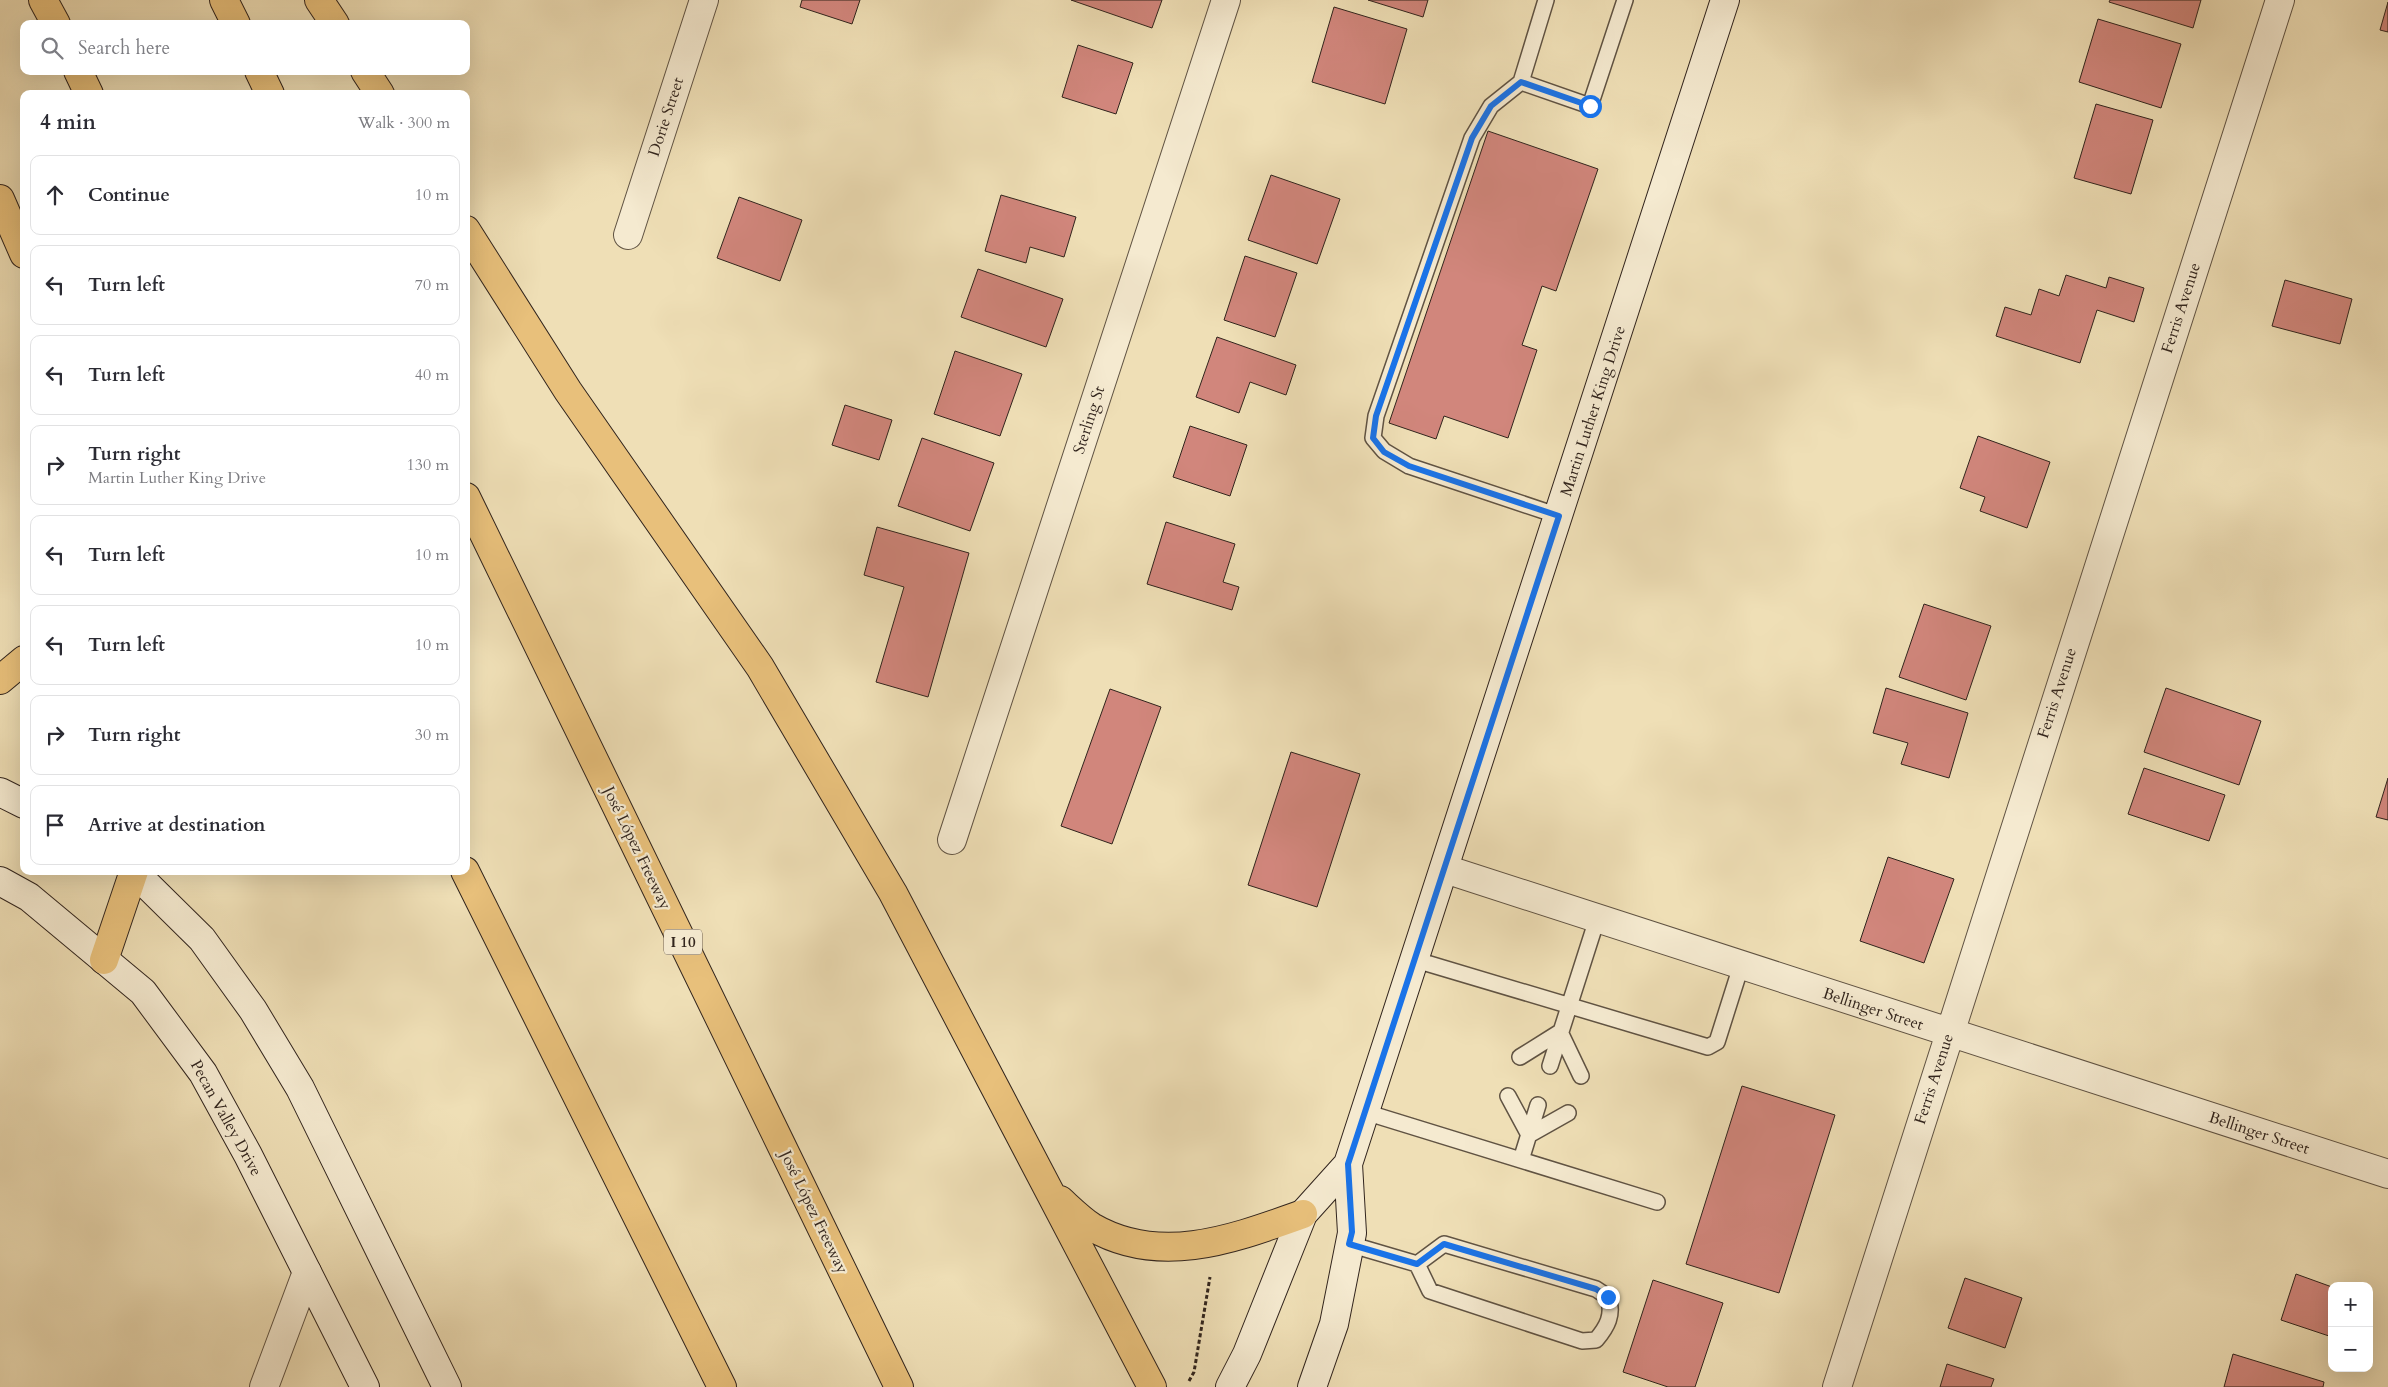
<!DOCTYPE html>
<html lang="en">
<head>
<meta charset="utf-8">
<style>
	body { margin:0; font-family:Cardo,serif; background:#f7f7f7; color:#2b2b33 }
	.controls { position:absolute; right:15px; bottom:15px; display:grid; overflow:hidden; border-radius:10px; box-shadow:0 5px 20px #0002 }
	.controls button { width:45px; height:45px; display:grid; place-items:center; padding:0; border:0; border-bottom:1px solid #e1e1e2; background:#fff; color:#2b2b33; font:25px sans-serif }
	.stop { position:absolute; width:15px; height:15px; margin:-11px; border:4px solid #1a73e8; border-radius:50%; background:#fff }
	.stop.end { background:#1a73e8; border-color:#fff; box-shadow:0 1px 5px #0008 }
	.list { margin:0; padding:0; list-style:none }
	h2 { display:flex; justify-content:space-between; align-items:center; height:65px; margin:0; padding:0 20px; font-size:21px }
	h2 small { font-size:16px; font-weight:400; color:#7c7c81 }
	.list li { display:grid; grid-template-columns:32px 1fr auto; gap:15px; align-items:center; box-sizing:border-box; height:80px; margin:0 10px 10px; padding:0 10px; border:1px solid #e1e1e2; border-radius:10px }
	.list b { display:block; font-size:19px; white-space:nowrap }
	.list p { margin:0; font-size:16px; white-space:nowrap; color:#7c7c81 }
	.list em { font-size:16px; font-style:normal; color:#7c7c81 }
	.icon { flex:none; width:28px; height:28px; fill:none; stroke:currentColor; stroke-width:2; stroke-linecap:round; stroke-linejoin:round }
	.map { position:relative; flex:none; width:2388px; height:1387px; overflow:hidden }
	.search { position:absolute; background:#fff; box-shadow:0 5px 20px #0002; left:20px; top:20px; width:450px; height:55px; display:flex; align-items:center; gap:12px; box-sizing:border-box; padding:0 18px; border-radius:10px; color:#7c7c81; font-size:19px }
	.panel { position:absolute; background:#fff; box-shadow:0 5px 20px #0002; left:20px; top:90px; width:450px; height:785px; border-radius:10px }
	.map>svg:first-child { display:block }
	.building { fill:#d1867c; stroke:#31241d }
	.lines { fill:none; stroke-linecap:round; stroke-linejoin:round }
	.lane-casing { stroke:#605343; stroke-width:18 }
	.street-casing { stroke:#605343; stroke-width:30 }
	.secondary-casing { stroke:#31241d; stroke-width:30 }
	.highway-casing { stroke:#31241d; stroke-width:30 }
	.path { stroke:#31241d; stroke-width:3; stroke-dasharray:4 2.5; stroke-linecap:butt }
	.lane { stroke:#f5ead0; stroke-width:15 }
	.street { stroke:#f5ead0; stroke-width:28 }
	.secondary { stroke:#f5ead0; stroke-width:28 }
	.highway { stroke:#e8c07b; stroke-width:28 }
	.route { stroke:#1a73e8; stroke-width:6 }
	.labels { text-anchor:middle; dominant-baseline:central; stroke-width:4.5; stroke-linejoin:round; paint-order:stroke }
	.shield { fill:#f5ead0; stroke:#6c5f53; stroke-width:1 }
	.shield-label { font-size:15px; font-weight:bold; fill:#31241d }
	.street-label { font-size:16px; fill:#31241d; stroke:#f5ead0 }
</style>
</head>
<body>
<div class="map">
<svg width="2388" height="1387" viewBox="0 0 2388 1387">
	<rect width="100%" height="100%" fill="#efdfb6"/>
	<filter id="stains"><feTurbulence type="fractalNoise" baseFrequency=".004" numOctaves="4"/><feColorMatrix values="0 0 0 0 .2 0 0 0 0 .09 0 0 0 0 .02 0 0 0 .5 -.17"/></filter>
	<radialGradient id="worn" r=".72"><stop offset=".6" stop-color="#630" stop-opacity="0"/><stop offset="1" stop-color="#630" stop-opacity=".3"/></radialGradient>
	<!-- building -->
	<path class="building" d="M802,0H860L852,24L800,7Z
		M1071,0H1162L1152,28Z
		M1368,0H1428L1423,17Z
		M2110,0H2201L2193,28L2109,2Z
		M2388,2V32L2380,30Z
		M1334,7L1407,29L1385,104L1312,82Z
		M2098,19L2181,44L2161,108L2079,82Z
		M1078,45L1133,63L1116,114L1062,97Z
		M2096,104L2153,120L2131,194L2074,178Z
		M1488,131L1598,169L1556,291L1542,286L1522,345L1537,350L1508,438L1444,416L1436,439L1389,423Z
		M1271,175L1340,199L1317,264L1248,240Z
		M1001,195L1076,217L1064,257L1030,247L1026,263L985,251Z
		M739,197L802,220L780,281L717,258Z
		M1245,256L1297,273L1275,337L1224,320Z
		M978,269L1063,299L1046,347L961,317Z
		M2066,275L2106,288L2109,277L2144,288L2134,322L2097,310L2080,363L1996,336L2005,307L2031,315L2039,289L2059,296Z
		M2285,280L2352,299L2340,344L2272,326Z
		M1217,337L1296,365L1286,395L1250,382L1239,413L1196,397Z
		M955,351L1022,374L1000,436L934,414Z
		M845,405L892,420L879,460L832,445Z
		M1190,426L1247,445L1230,496L1173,477Z
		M1978,436L2050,462L2027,528L1980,511L1985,497L1960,488Z
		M922,438L994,463L970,531L898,506Z
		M1166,522L1235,544L1223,582L1239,587L1232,610L1147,584Z
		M877,527L969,553L928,697L876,682L904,587L864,575Z
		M1924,604L1991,626L1966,700L1899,677Z
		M1886,688L1968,713L1949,778L1901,764L1908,743L1873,733Z
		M2166,688L2261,721L2239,785L2144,752Z
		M1110,689L1161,707L1112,844L1061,826Z
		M1291,752L1360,774L1317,907L1248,885Z
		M2144,768L2225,795L2209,841L2128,814Z
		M2388,778V820L2376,817Z
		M1888,857L1954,879L1924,963L1860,941Z
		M1742,1086L1835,1115L1779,1293L1686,1264Z
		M2296,1274L2332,1287V1337L2281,1320Z
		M1965,1278L2022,1298L2005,1348L1948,1328Z
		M1653,1280L1723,1303L1695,1387H1668L1623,1372Z
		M2233,1354L2324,1382L2323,1387H2224Z
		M1947,1364L1994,1379L1991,1387H1940Z"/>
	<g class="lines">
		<defs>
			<path id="lane" d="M1546,0L1521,82L1590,106L1625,0
				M1521,82L1491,106L1472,138L1376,416L1373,438L1384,451L1409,466L1559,516
				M1416,960L1708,1047L1717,1042L1741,966
				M1560,1032L1581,1076
				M1520,1057L1560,1032
				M1550,1066L1597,919
				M1508,1096L1529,1135
				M1365,1112L1657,1202
				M1529,1135L1568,1113
				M1521,1160L1538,1105
				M1349,1244L1417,1264L1430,1291L1582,1341L1596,1340C1607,1327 1614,1315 1608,1297L1596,1289L1444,1244L1417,1264"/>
			<path id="street" d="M628,235L704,0
				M952,840L1226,0
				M1445,869L2388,1174
				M264,1387L307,1272
				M1837,1387L2280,0"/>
			<path id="secondary" d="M0,792L24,804
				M133,871L202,939L253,1010L300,1088L447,1387
				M0,881L29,897L143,992L203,1073L248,1155L365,1387
				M1230,1387L1247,1354L1303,1214L1348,1164
				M1312,1387L1334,1324L1352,1233L1348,1164L1725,0"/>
			<path id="highway" d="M43,0L56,24
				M224,0L236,24
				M319,0L335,24
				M78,71L89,94
				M259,71L270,94
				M365,71L380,94
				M0,199L24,254
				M466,230L568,391L760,667L893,893L1152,1387
				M466,497L899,1387
				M0,680L24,660
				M465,871L722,1387
				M104,960L134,871
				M1060,1200C1070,1209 1081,1220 1092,1227C1161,1267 1235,1238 1303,1214"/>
		</defs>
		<!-- lane casing -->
		<use href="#lane" class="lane-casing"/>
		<!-- street casing -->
		<use href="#street" class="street-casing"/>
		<!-- secondary casing -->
		<use href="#secondary" class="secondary-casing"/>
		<!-- highway casing -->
		<use href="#highway" class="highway-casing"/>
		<!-- path -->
		<path class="path" d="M1189,1381L1194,1372L1210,1277"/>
		<!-- lane -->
		<use href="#lane" class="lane"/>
		<!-- street -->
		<use href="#street" class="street"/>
		<!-- secondary -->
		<use href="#secondary" class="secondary"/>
		<!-- highway -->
		<use href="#highway" class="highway"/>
	</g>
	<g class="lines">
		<!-- route -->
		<path class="route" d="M1590,106L1521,82L1491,106L1472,138L1376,416L1373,438L1384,452L1409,466L1559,516L1348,1164L1352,1232L1349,1244L1417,1264L1444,1244L1596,1289L1608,1297"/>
	</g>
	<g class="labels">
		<!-- shield labels -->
		<rect class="shield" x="664" y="929.5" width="38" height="25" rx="4"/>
		<g class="shield-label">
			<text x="683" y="942">I 10</text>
		</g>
		<!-- street labels -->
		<g class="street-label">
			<text transform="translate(666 117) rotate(-72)">Dorie Street</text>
			<text transform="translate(2181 308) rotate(-72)">Ferris Avenue</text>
			<text transform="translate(1593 411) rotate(-72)">Martin Luther King Drive</text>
			<text transform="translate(1089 420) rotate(-72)">Sterling St</text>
			<text transform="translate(2057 693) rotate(-72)">Ferris Avenue</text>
			<text transform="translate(637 848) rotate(64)">José López Freeway</text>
			<text transform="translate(1873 1009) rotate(18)">Bellinger Street</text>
			<text transform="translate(1934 1079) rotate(-72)">Ferris Avenue</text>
			<text transform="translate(226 1118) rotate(61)">Pecan Valley Drive</text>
			<text transform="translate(2259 1133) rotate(18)">Bellinger Street</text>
			<text transform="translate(814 1212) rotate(64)">José López Freeway</text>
		</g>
	</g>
	<rect width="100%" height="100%" filter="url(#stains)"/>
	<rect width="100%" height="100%" fill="url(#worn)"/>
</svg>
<div class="controls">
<button>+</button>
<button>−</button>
</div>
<div class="stop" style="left:1590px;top:106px"></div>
<div class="stop end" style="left:1608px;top:1297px"></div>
<div class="search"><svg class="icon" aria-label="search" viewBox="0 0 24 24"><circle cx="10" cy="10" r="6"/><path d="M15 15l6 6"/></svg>Search here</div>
<section class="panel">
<h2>4 min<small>Walk · 300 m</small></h2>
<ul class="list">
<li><svg class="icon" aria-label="ahead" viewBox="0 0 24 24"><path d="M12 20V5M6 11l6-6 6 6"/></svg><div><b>Continue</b></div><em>10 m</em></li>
<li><svg class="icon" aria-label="left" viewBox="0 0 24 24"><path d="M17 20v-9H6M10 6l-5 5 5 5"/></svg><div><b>Turn left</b></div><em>70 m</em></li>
<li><svg class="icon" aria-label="left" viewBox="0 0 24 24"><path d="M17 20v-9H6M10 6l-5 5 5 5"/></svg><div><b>Turn left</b></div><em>40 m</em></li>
<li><svg class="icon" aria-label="right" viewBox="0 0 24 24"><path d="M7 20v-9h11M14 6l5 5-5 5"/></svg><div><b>Turn right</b><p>Martin Luther King Drive</p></div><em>130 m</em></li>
<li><svg class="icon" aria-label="left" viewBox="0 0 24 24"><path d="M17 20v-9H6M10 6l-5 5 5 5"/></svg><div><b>Turn left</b></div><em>10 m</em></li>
<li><svg class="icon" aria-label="left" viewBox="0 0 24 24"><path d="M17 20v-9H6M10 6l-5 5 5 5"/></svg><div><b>Turn left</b></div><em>10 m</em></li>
<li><svg class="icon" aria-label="right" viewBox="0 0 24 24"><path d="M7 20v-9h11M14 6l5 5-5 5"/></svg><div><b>Turn right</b></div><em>30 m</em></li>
<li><svg class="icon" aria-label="arrive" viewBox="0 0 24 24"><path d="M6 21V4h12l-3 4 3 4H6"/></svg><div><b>Arrive at destination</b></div></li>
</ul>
</section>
</div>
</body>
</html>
